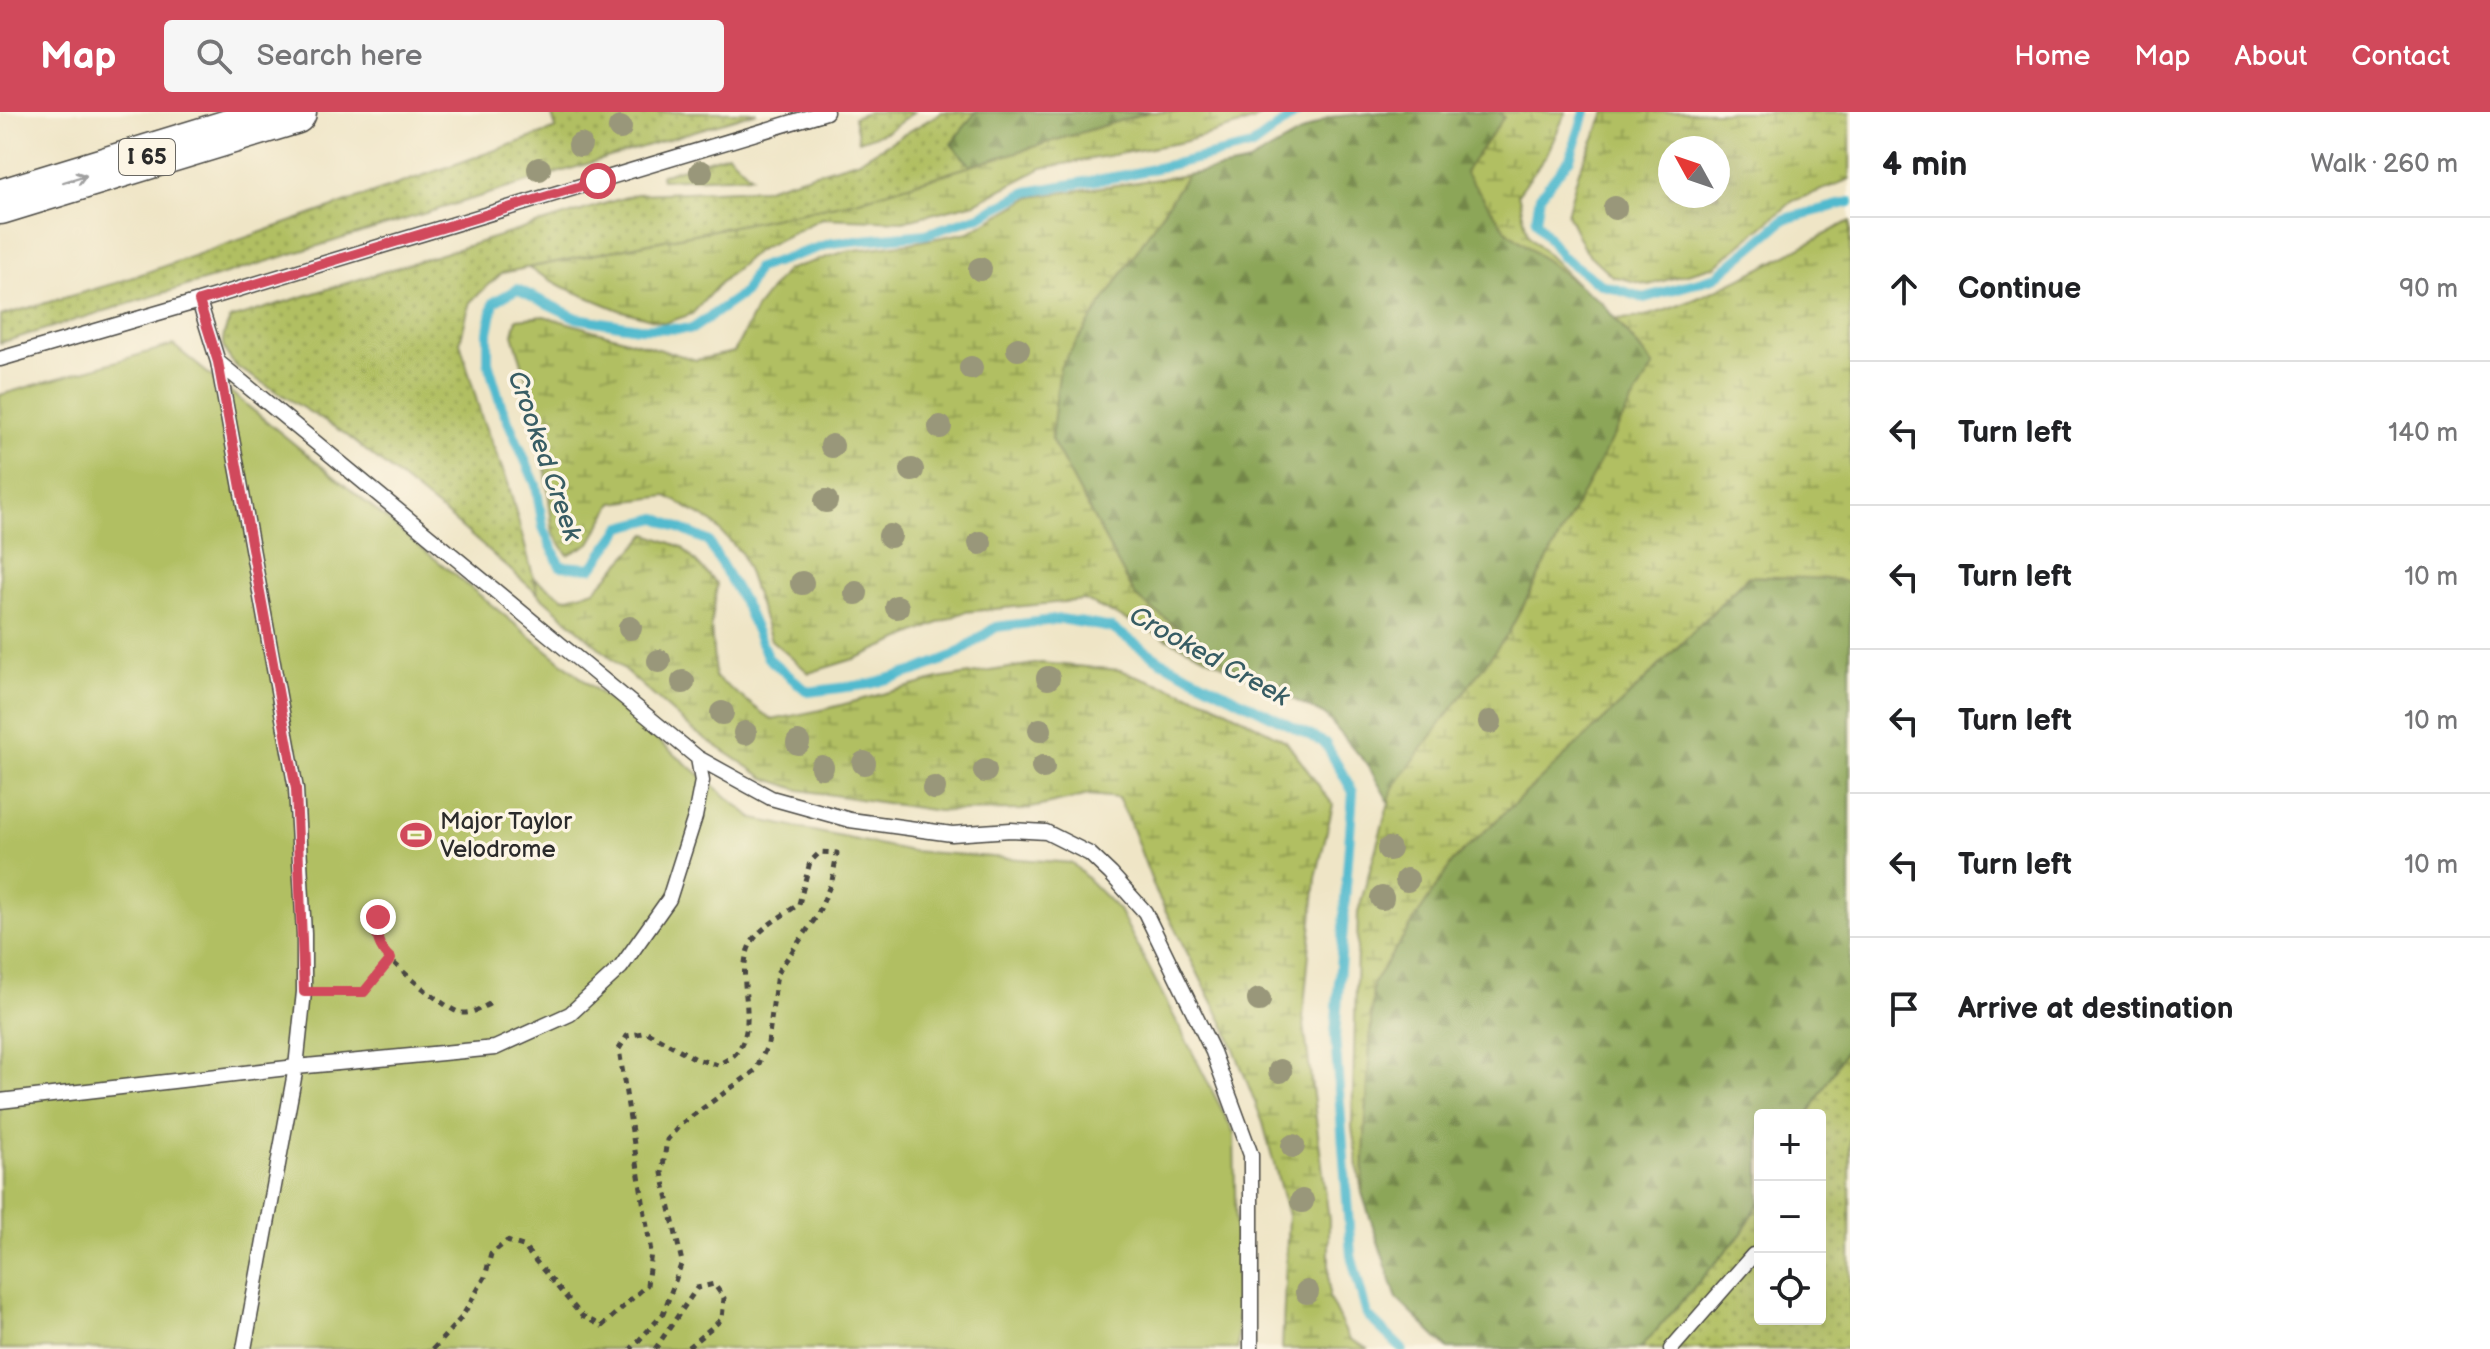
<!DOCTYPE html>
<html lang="en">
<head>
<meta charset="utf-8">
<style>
	body { margin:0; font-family:"Balsamiq Sans",sans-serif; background:#f6f6f6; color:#202124 }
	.controls { position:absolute; right:24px; bottom:24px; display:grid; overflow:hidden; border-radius:8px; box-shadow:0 8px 32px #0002 }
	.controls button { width:72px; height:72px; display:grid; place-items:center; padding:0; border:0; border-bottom:2px solid #e0e0e0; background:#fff; color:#202124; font:40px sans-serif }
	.compass { position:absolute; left:1658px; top:24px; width:72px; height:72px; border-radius:50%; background:#fff; box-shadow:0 8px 32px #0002; rotate:310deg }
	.stop { position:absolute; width:24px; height:24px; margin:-18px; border:6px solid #d1495b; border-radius:50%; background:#fff }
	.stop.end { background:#d1495b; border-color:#fff; box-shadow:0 2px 8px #0008 }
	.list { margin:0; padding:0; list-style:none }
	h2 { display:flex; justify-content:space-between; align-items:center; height:104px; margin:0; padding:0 32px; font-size:34px }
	h2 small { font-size:26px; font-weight:400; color:#757577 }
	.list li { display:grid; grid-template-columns:52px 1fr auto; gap:24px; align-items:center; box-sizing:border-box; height:144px; padding:0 32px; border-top:2px solid #e0e0e0 }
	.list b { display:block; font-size:30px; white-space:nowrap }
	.list em { font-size:26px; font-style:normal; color:#757577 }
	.icon { flex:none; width:44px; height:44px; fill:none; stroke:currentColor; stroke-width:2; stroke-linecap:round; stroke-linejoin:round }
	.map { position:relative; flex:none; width:1850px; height:1237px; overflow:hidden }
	header { display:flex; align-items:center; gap:48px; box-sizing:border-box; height:112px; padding:0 40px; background:#d1495b; color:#fff }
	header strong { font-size:38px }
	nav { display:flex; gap:44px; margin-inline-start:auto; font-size:28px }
	.search { width:560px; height:72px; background:#f6f6f6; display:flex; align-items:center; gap:20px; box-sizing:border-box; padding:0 28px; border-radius:8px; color:#757577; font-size:30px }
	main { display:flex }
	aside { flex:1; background:#fff }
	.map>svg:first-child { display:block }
	.grass { fill:url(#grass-dots); stroke:#6e7546; stroke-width:2; fill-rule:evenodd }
	.forest { fill:url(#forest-firs); stroke:#5c6842; stroke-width:2 }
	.wetland { fill:url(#wetland-marsh); stroke:#6e7546; stroke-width:2; fill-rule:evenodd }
	.garden { fill:#b1bf62; stroke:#6e7546; stroke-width:2 }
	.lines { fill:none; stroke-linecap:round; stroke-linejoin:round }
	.stream { stroke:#51bace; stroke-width:10 }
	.service-casing { stroke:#484742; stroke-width:17 }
	.motorway-casing { stroke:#484742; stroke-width:47 }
	.path { stroke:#484742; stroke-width:5; stroke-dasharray:6 6; stroke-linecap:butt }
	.service { stroke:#fff; stroke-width:14 }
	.motorway { stroke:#fff; stroke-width:44 }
	.tree { fill:#99977a }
	.oneway { stroke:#a0a0a0 }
	.route { stroke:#d1495b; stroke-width:10 }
	.labels { text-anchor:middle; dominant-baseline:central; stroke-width:7; stroke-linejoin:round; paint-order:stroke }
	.shield { fill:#fcf5e5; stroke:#6a6863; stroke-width:2 }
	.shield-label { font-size:22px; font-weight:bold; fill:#2b2b2b }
	.poi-label { font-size:24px; fill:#2b2b2b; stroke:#fcf5e5; text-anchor:start }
	.water-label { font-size:26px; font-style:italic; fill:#385d64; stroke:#fcf5e5 }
</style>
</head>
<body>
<header>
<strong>Map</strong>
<div class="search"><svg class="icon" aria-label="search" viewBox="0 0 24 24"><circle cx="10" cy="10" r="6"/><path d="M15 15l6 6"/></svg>Search here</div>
<nav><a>Home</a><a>Map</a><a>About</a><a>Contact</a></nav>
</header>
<main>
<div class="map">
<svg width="1850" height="1237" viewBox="0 0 1850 1237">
	<defs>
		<pattern id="grass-dots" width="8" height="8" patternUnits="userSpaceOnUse" patternTransform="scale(2)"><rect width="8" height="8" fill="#b1bf62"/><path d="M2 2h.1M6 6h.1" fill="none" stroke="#909b51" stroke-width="1.8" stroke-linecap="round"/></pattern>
		<pattern id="forest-firs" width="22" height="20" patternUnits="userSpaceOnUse" patternTransform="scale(2)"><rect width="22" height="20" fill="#8ca658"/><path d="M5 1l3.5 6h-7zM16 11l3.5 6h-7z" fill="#738749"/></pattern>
		<pattern id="wetland-marsh" width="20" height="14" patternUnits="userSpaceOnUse" patternTransform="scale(2)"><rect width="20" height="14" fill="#b1bf62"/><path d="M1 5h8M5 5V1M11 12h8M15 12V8" fill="none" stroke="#909b51"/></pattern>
	</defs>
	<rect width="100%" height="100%" fill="#fcf5e5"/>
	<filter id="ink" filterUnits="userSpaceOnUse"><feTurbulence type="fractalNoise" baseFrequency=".0125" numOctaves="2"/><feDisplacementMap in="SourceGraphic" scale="16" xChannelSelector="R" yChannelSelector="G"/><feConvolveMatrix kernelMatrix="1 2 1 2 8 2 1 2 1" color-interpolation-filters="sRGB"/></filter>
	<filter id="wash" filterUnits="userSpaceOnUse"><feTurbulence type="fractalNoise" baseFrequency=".006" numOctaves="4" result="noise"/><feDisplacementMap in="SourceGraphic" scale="32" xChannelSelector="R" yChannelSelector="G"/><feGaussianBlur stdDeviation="1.8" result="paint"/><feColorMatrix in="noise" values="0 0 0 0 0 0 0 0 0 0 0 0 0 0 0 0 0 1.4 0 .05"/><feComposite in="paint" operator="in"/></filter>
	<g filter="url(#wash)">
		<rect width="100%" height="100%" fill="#efe5c6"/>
		<!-- grass -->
		<path class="grass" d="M551,0H757L0,231V204L116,171L556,17Z
			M868,0H914L888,19L859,29L854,5Z
			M942,0H1149L857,89L502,161L470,190L460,230L482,307L508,371L538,482L452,407L345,322L237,255C220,236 219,231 230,207L636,82L763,77L860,48Z
			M728,42L751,64L662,68L661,63Z
			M1850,816V1237H1593ZM1760,1003H1820V1207H1760Z"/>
		<!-- forest -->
		<path class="forest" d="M976,0H1149L971,54L951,32Z
			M1381,0H1499L1504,5L1506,118L1602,191L1654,254L1630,293L1509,520L1389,690L1367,652L1325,603L1238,560L1136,485L1051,327L1060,255L1187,63L1245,52L1329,5Z
			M1749,464L1836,467L1850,472V931L1808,1003H1760V1089L1742,1121L1640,1237H1448L1397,1187L1362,1081L1373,871L1453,749L1632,581Z"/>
		<!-- wetland -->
		<path class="wetland" d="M1149,0H1266L1253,9L1183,30L1042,56L975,91L903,109L822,106L756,139L720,171L692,202L665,211L619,198L563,175L528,156L856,89Z
			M1499,0H1566L1547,42L1518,82L1528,123L1578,173L1506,118L1465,60L1504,5Z
			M1606,0H1850V67L1793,89L1715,154L1649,173L1612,164L1585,139L1567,102L1578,61ZM1670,36H1718V84H1670Z
			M1187,63L1060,255L1051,327L1136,485L1238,560L1084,488L964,500L857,546L809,561L771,528L742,442L713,411L667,384L613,391L590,431L568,443L553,421L546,361L531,282L513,222L517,207L544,204L696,248L734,240L757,195L786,158L847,139L911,131L969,120L1031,85Z
			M1850,109V472L1836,467L1748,464L1632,581L1453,749L1373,871L1362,1081L1352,1015L1358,800L1393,676L1509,520L1630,293L1654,254L1615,206C1664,215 1801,134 1850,109Z
			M647,422L682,435L717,472L711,513L715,565L772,608L826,597L938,567L1041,551L1120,558L1212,590L1286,629L1333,693L1316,766L1303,905L1329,1108V1186L1349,1227L1369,1237H1282L1288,1104L1263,1011L1226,916L1156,780L1128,706L1118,686L1089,683L1023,698L938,699L800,678L765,666L695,620L538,482L535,467L564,486L595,478Z"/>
		<!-- garden -->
		<path class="garden" d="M173,233L754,707L911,739L1072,751L1119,798L1234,1021L1238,1237H0V283Z"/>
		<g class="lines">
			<!-- stream -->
			<path class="stream" d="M1298,0L1252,34L1126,63L1027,80L980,104L926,122L832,131L757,156L744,181L692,217L638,216L577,206L517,177L494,190L488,220V250L501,293L536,373L543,415L560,454L592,456L622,415L657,406L708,429L744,491L768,546L808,580L870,572L915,559L953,544L996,515L1061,507L1112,516L1161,549L1325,631L1353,680L1335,924L1351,1143L1367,1203L1402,1237
				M1585,0L1570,46L1540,84L1536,108L1561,144L1600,172L1644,186L1716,165L1785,107L1850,90"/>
		</g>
	</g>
	<g filter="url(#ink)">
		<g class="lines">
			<defs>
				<path id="service" d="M199,189L826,0
					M0,247L199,189L218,250L296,677L304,822V880L296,955L244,1237
					M218,250L698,646L771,686L850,708L952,722L1011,718L1046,720L1090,742L1111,762L1145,800L1213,940L1251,1043V1237
					M0,989L296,955L495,936L570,902L621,855L669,787L695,705L702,669L698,646
					M1671,1237L1753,1143"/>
				<path id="motorway" d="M0,90L294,0"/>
			</defs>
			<!-- service casing -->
			<use href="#service" class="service-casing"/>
			<!-- motorway casing -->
			<use href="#motorway" class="motorway-casing"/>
			<!-- path -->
			<path class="path" d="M381,798C376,810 375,823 380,835C385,847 449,900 461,901C473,902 481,896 491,891
				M327,880H364L391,847
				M433,1237L462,1205L485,1165L491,1142L507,1129L523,1134L582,1204L602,1214L647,1173L651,1140L619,937L627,924L647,920L696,947L718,953C722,950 730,947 734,943C761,915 736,870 748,838C755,817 782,805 799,792L810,750L820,740L837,741L832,769L817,804L777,861L768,932L756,958L681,1012L667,1028L662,1061L682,1150L663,1202L631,1237
				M655,1237L697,1176L714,1172L724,1186L722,1207L686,1237"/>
			<!-- service -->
			<use href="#service" class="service"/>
			<!-- motorway -->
			<use href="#motorway" class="motorway"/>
		</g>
		<!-- trees -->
		<g class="tree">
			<circle cx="620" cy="16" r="12"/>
			<circle cx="580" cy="33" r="12"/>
			<circle cx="539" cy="57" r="12"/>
			<circle cx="701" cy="60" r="12"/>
			<circle cx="1615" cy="96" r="12"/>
			<circle cx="980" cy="157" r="12"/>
			<circle cx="1018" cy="237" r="12"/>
			<circle cx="971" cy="256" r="12"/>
			<circle cx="940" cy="315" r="12"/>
			<circle cx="832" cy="334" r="12"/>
			<circle cx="912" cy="358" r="12"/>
			<circle cx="826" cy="389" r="12"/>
			<circle cx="890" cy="424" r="12"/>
			<circle cx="980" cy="431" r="12"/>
			<circle cx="802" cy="471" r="12"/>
			<circle cx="856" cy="481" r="12"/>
			<circle cx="897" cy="495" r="12"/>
			<circle cx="630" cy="516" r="12"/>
			<circle cx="659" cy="549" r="12"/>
			<circle cx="1048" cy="566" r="12"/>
			<circle cx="683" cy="570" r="12"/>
			<circle cx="722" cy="601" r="12"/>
			<circle cx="1490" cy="610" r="12"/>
			<circle cx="1040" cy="618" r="12"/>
			<circle cx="745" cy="621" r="12"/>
			<circle cx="798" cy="631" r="12"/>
			<circle cx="864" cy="651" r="12"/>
			<circle cx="822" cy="655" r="12"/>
			<circle cx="1043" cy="655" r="12"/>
			<circle cx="985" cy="659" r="12"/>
			<circle cx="934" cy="676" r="12"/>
			<circle cx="1389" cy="737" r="12"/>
			<circle cx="1407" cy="768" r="12"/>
			<circle cx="1382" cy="786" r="12"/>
			<circle cx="1259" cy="888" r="12"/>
			<circle cx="1280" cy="959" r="12"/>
			<circle cx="1293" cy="1034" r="12"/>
			<circle cx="1302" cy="1089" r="12"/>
			<circle cx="1307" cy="1180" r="12"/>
		</g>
		<!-- one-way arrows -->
		<defs><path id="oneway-shaft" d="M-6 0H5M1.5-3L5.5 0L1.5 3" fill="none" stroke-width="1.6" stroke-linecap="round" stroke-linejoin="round" transform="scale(2)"/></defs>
		<use class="oneway" href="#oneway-shaft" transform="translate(75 67) rotate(-17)"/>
	</g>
	<g class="lines" filter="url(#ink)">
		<!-- route -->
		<path class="route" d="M378,805C375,824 378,835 391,847L364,880H304L296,677L218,250L199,189L598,69"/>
	</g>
	<!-- icons -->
	<defs>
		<symbol id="stadium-bare" viewBox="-9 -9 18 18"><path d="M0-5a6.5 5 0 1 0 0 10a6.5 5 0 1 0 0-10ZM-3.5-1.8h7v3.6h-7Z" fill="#d1495b" stroke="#fcf5e5" stroke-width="2.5" paint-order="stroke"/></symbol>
	</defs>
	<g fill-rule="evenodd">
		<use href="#stadium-bare" x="394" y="701" width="44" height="44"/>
	</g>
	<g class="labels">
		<!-- shield labels -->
		<rect class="shield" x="119" y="27" width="56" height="36" rx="6"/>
		<g class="shield-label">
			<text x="147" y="45">I 65</text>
		</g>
		<!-- poi labels -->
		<g class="poi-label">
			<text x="440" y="709">Major Taylor<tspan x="440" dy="28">Velodrome</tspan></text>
		</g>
		<!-- water labels -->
		<g class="water-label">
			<text transform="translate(544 344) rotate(71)">Crooked Creek</text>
			<text transform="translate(1209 545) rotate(29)">Crooked Creek</text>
		</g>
	</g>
</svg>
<div class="controls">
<button>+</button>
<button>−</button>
<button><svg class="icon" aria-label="locate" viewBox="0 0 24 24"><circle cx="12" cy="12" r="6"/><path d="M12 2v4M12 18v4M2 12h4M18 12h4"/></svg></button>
</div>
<svg class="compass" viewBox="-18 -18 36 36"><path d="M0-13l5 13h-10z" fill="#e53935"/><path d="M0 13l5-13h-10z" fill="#757577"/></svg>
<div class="stop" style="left:598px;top:69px"></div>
<div class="stop end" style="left:378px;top:805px"></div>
</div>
<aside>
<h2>4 min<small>Walk · 260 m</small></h2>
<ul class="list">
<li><svg class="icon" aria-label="ahead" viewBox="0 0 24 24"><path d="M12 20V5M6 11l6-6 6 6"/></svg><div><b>Continue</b></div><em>90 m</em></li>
<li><svg class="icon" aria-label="left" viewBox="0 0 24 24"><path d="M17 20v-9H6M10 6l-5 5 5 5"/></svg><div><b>Turn left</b></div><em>140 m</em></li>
<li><svg class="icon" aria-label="left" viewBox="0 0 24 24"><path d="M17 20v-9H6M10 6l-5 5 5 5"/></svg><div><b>Turn left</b></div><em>10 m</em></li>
<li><svg class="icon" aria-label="left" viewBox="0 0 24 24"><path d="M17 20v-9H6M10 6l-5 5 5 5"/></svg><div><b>Turn left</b></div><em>10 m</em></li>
<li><svg class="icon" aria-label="left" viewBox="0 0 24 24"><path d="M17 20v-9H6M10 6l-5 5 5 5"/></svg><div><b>Turn left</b></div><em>10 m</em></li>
<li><svg class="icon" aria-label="arrive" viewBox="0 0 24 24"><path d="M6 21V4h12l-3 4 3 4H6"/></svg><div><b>Arrive at destination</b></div></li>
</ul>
</aside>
</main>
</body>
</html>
